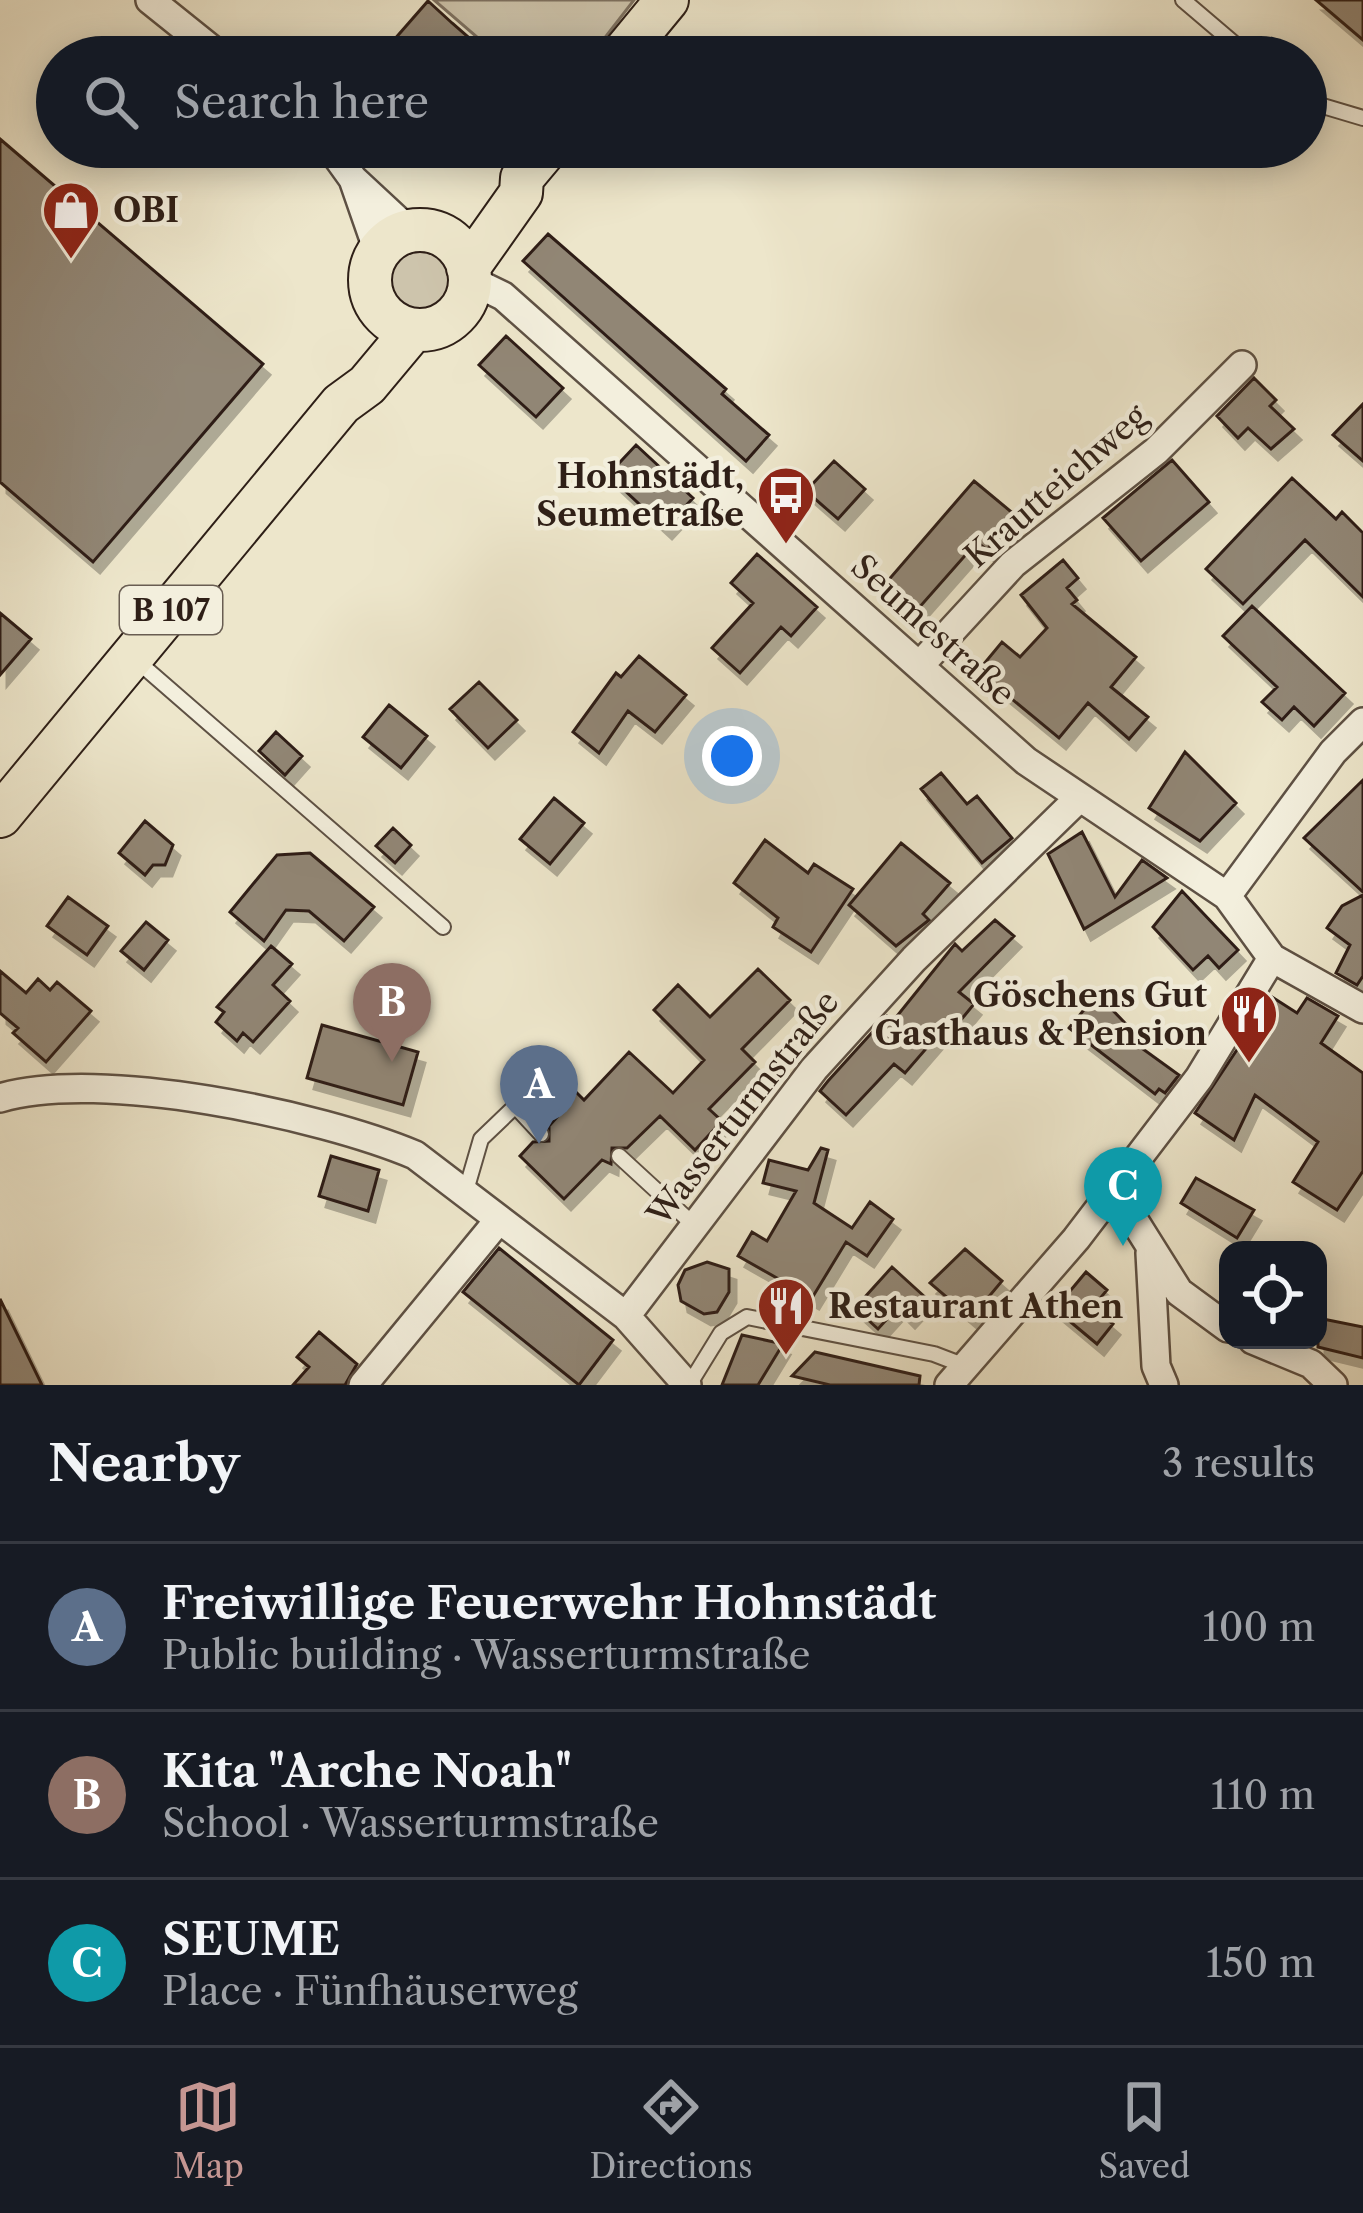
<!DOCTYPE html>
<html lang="en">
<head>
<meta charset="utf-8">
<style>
	body { margin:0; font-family:"Libre Caslon Text",serif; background:#242831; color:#f1f3f6 }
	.controls { position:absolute; right:36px; bottom:36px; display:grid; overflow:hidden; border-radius:24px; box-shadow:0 6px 30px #0003 }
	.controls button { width:108px; height:108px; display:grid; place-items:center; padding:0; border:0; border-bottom:3px solid #363941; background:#171b24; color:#f1f3f6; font:60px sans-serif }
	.you { position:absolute; left:732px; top:756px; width:42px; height:42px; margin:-30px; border:9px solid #fff; border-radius:50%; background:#1a73e8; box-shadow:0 0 0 18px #1a73e833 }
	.badge { display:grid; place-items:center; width:78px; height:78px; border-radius:50%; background:#c59692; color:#fff; font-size:39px; font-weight:700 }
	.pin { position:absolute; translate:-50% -99px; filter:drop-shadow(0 3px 6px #0008) }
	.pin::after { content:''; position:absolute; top:63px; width:42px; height:36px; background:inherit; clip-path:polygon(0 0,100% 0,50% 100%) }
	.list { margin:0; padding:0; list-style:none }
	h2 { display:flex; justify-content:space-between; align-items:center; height:156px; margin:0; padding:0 48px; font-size:51px }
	h2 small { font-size:39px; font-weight:400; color:#9ea1a6 }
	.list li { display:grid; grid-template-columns:78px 1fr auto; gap:36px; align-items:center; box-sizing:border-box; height:168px; padding:0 48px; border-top:3px solid #363941 }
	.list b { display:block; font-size:45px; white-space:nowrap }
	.list p { margin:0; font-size:39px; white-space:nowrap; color:#9ea1a6 }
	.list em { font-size:39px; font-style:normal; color:#9ea1a6 }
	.icon { flex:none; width:66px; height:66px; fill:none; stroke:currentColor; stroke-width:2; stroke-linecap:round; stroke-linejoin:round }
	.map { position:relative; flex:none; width:1363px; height:1385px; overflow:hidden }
	.search { position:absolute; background:#171b24; box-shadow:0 6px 30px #0003; left:36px; right:36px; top:36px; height:132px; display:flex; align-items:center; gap:30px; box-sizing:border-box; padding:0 42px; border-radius:66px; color:#9ea1a6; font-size:45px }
	.sheet { height:660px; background:#171b24 }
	nav { display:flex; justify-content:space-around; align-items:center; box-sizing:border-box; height:168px; border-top:3px solid #363941; background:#171b24; font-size:33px; color:#9ea1a6 }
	nav a { display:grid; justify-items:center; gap:6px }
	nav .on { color:#c59692 }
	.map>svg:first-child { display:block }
	.green { fill:#cdc4ac; stroke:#7e7262; stroke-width:3 }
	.building { fill:#918675; stroke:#2e1f17; stroke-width:3; filter:url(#shadow) }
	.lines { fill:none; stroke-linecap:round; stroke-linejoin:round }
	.service-casing { stroke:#5e5144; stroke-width:18 }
	.minor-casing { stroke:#5e5144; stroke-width:32 }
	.primary-casing { stroke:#2e1f17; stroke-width:46 }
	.service { stroke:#f3efdd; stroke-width:14 }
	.minor { stroke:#f3efdd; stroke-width:27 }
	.primary { stroke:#ede6cb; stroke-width:42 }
	.labels { text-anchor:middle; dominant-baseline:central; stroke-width:9; stroke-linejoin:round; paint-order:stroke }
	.shield { fill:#f3efdd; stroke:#695d52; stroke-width:3 }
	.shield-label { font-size:30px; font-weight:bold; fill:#2e1f17 }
	.poi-label { font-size:33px; font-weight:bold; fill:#2e1f17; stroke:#f3efdd; text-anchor:start }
	.street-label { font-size:33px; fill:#2e1f17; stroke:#f3efdd }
</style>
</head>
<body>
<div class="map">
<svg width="1363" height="1385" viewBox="0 0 1363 1385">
	<defs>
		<filter id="shadow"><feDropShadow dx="7" dy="11" stdDeviation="0" flood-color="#0004"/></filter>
	</defs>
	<rect width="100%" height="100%" fill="#ede6cb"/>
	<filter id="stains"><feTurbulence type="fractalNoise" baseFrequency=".00167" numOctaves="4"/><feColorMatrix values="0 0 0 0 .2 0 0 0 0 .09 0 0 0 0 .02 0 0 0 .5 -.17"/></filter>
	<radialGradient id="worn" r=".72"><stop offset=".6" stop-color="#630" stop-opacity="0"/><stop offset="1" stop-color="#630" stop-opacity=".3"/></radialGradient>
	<!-- green -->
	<path class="green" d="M434,0H634L590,57H500Z
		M390 280a30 30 0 1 1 60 0a30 30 0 1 1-60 0Z"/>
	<!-- building -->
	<path class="building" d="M1316,0H1363V40Z
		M428,1L452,23L491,57H379Z
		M0,139L263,364L93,562L0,482Z
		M548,234L726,389L722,394L769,435L746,461L523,261Z
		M506,336L563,388L536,417L479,365Z
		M1254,378L1276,400L1270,406L1294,429L1271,449L1248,428L1238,438L1217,416Z
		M1363,404V461L1333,435Z
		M636,445L693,498L665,528L608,475Z
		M1172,460L1209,502L1141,561L1103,518Z
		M834,461L865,489L838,519L806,491Z
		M1292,478L1336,519L1342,512L1363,533V597L1305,540L1243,604L1206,569Z
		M974,481L1015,515L987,550L977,542L910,618L879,591Z
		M757,554L817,607L791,636L781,627L740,673L712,648L753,603L731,583Z
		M1063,560L1078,578L1067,588L1077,600L1072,604L1136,657L1111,687L1148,717L1129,739L1088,703L1059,738L978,671L1002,642L1020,657L1047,628L1021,595Z
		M1252,606L1345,693L1314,726L1294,707L1282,720L1262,702L1277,687L1223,636Z
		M0,613L31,639L0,675Z
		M639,656L686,695L655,732L628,711L599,753L573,732L616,673L621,677Z
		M479,682L517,720L488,748L450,709Z
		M389,705L427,736L401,768L363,737Z
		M276,732L302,756L285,775L259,751Z
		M1185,752L1236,803L1200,841L1149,808Z
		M941,773L967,804L977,796L1012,838L982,863L921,789Z
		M1363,780V892L1304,838Z
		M554,798L584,823L550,864L520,839Z
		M145,821L173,845L165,865H153L145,875L119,853Z
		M393,828L411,845L395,863L376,846Z
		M1082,832L1115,897L1142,860L1167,878L1084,929L1048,854Z
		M765,840L808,873L814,864L853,889L811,952L773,927L778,918L734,883Z
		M901,843L950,883L923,914L929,920L896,946L849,905Z
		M310,853L374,907L344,941L309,911L286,910L264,941L230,912L277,855Z
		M1182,891L1238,950L1219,968L1208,956L1193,970L1153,927Z
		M1363,895V976L1357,985L1336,973L1350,945L1327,928L1342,906Z
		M68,897L108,926L87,955L47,926Z
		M995,920L1014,936L959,992L974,1004L956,1026L950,1021L905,1073L894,1064L846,1115L820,1091L828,1081L887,1016L893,1021L955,944L962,951Z
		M146,922L168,940L144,970L121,951Z
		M271,946L292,964L273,985L290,1001L253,1042L243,1033L237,1041L216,1022L224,1012L217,1007Z
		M758,969L790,1000L742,1049L755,1062L709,1109L722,1121L695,1150L660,1116L627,1148H612L611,1164L602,1160L564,1199L520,1156L533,1142L549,1141V1126L557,1117L553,1113L575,1091L584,1100L629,1052L673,1093L704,1060L654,1010L678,985L710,1017Z
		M0,971L26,993L38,979L50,990L57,982L91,1011L46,1062L13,1033L18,1028L0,1013Z
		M1097,994L1125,1023L1118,1031L1179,1075L1165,1093L1159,1089L1155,1094L1069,1028Z
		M1272,997L1297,1013L1307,998L1338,1016L1321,1043L1363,1073V1171L1337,1210L1293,1182L1318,1142L1255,1095L1234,1140L1195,1113Z
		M322,1025L418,1052L403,1105L307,1078Z
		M821,1148L828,1150L814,1203L852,1228L870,1202L893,1219L867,1256L846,1242L812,1298L738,1256L752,1232L767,1241L796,1191L763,1183L769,1160L808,1170Z
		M331,1156L379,1170L368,1211L319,1196Z
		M1196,1178L1254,1210L1237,1238L1181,1203Z
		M499,1248L613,1340L579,1385L463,1292Z
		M965,1249L1002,1281L971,1318L930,1283Z
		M707,1262L729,1269V1292L717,1312L704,1314L681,1301L678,1285L685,1270Z
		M892,1267L926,1298L908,1317L898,1307L878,1329L855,1308Z
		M1086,1272L1107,1290L1093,1307L1113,1324L1097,1344L1055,1309Z
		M0,1299L42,1385H0Z
		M1318,1318L1363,1327V1358L1318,1347Z
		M319,1332L357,1364L345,1385H293L309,1367L297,1357Z
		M742,1335L783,1344L758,1385H722Z
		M815,1352L920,1376L919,1385H830L792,1376Z"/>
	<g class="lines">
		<defs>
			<path id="service" d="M1183,0L1250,57
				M1306,101L1363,118
				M136,660L443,927
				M515,1106L541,1134
				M619,1156L695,1226
				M465,1194L481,1139L552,1071
				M689,1385L721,1333L747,1317L934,1354L968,1367"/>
			<path id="minor" d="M150,0L221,57
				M330,147L353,179L409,231
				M353,179L378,251
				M470,280L503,296L1026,761L1227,896L1272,958L1363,1009
				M920,665L1013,564L1156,451L1242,365
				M1227,896L1333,752L1363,722
				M0,1098C100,1068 320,1115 415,1155L626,1316L687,1385
				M1115,1190L1179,1292L1228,1328
				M1150,1253L1156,1366L1164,1385
				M626,1316L814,1069L914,959L1078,799
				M1253,1340L1311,1364L1333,1385
				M363,1385L498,1221
				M949,1385L1076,1239L1199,1078L1272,958"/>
			<path id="primary" d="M620,57L667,0
				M370 280a50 50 0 1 1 100 0a50 50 0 1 1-100 0Z
				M468,268L521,193L522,178L548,147
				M0,816L341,404L367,385L413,330"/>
		</defs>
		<!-- service casing -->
		<use href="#service" class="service-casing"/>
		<!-- minor casing -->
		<use href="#minor" class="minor-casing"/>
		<!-- primary casing -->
		<use href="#primary" class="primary-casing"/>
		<!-- service -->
		<use href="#service" class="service"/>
		<!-- minor -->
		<use href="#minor" class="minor"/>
		<!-- primary -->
		<use href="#primary" class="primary"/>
	</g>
	<!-- icons -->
	<defs>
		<symbol id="shop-pin" viewBox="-11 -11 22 30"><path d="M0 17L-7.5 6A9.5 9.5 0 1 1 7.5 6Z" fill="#8f2418" stroke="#f3efdd"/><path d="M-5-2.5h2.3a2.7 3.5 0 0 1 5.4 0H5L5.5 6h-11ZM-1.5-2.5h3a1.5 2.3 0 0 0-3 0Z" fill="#fff"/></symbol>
		<symbol id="bus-pin" viewBox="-11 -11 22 30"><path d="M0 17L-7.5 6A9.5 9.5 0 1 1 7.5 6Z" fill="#8f2418" stroke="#f3efdd"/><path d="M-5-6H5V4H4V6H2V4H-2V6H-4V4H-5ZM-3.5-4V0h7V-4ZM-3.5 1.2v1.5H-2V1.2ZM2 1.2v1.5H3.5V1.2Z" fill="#fff"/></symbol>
		<symbol id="restaurant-pin" viewBox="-11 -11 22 30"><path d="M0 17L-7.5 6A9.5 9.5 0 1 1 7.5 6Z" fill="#8f2418" stroke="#f3efdd"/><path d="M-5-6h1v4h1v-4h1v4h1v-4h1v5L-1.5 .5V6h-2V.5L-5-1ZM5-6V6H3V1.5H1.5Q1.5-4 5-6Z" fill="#fff"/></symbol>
	</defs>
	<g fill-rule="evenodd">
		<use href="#shop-pin" x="38" y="177" width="66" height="90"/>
		<use href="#bus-pin" x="753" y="462" width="66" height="90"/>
		<use href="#restaurant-pin" x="1216" y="981" width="66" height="90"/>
		<use href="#restaurant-pin" x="753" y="1273" width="66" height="90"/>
	</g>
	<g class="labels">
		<!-- shield labels -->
		<rect class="shield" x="120" y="586" width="102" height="48" rx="9"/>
		<g class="shield-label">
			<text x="171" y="610">B 107</text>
		</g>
		<!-- poi labels -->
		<g class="poi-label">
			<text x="113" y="210">OBI</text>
			<text x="744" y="476" text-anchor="end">Hohnstädt,<tspan x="744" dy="38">Seumetraße</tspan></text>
			<text x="1207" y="995" text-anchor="end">Göschens Gut<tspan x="1207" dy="38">Gasthaus &amp; Pension</tspan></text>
			<text x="828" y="1306">Restaurant Athen</text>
		</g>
		<!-- street labels -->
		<g class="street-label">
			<text transform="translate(1056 486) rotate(-41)">Krautteichweg</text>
			<text transform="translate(933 630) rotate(42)">Seumestraße</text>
			<text transform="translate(743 1108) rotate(-52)">Wasserturmstraße</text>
		</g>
	</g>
	<rect width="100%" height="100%" filter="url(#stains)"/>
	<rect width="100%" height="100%" fill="url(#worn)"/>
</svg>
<div class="controls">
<button><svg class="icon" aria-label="locate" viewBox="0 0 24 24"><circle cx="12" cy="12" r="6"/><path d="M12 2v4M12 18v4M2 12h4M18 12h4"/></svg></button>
</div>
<div class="you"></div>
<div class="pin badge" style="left:539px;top:1144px;background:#5c6f8a">A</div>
<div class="pin badge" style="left:392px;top:1062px;background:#8d6e63">B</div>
<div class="pin badge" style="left:1123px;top:1246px;background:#0f9aa8">C</div>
<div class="search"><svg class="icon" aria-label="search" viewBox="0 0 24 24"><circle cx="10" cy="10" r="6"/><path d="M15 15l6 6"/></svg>Search here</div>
</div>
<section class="sheet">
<h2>Nearby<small>3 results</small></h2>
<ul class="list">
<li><span class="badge" style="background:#5c6f8a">A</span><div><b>Freiwillige Feuerwehr Hohnstädt</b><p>Public building · Wasserturmstraße</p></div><em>100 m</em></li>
<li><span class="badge" style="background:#8d6e63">B</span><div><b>Kita &quot;Arche Noah&quot;</b><p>School · Wasserturmstraße</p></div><em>110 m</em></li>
<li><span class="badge" style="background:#0f9aa8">C</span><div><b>SEUME</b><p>Place · Fünfhäuserweg</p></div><em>150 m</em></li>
</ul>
</section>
<nav>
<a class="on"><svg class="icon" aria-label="map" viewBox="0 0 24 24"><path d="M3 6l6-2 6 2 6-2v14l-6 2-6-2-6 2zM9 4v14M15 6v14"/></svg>Map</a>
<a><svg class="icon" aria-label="directions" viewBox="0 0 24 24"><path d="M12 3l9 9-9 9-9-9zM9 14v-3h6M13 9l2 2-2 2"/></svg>Directions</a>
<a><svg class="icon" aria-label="saved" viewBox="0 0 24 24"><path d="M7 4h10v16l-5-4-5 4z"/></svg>Saved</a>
</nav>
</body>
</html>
